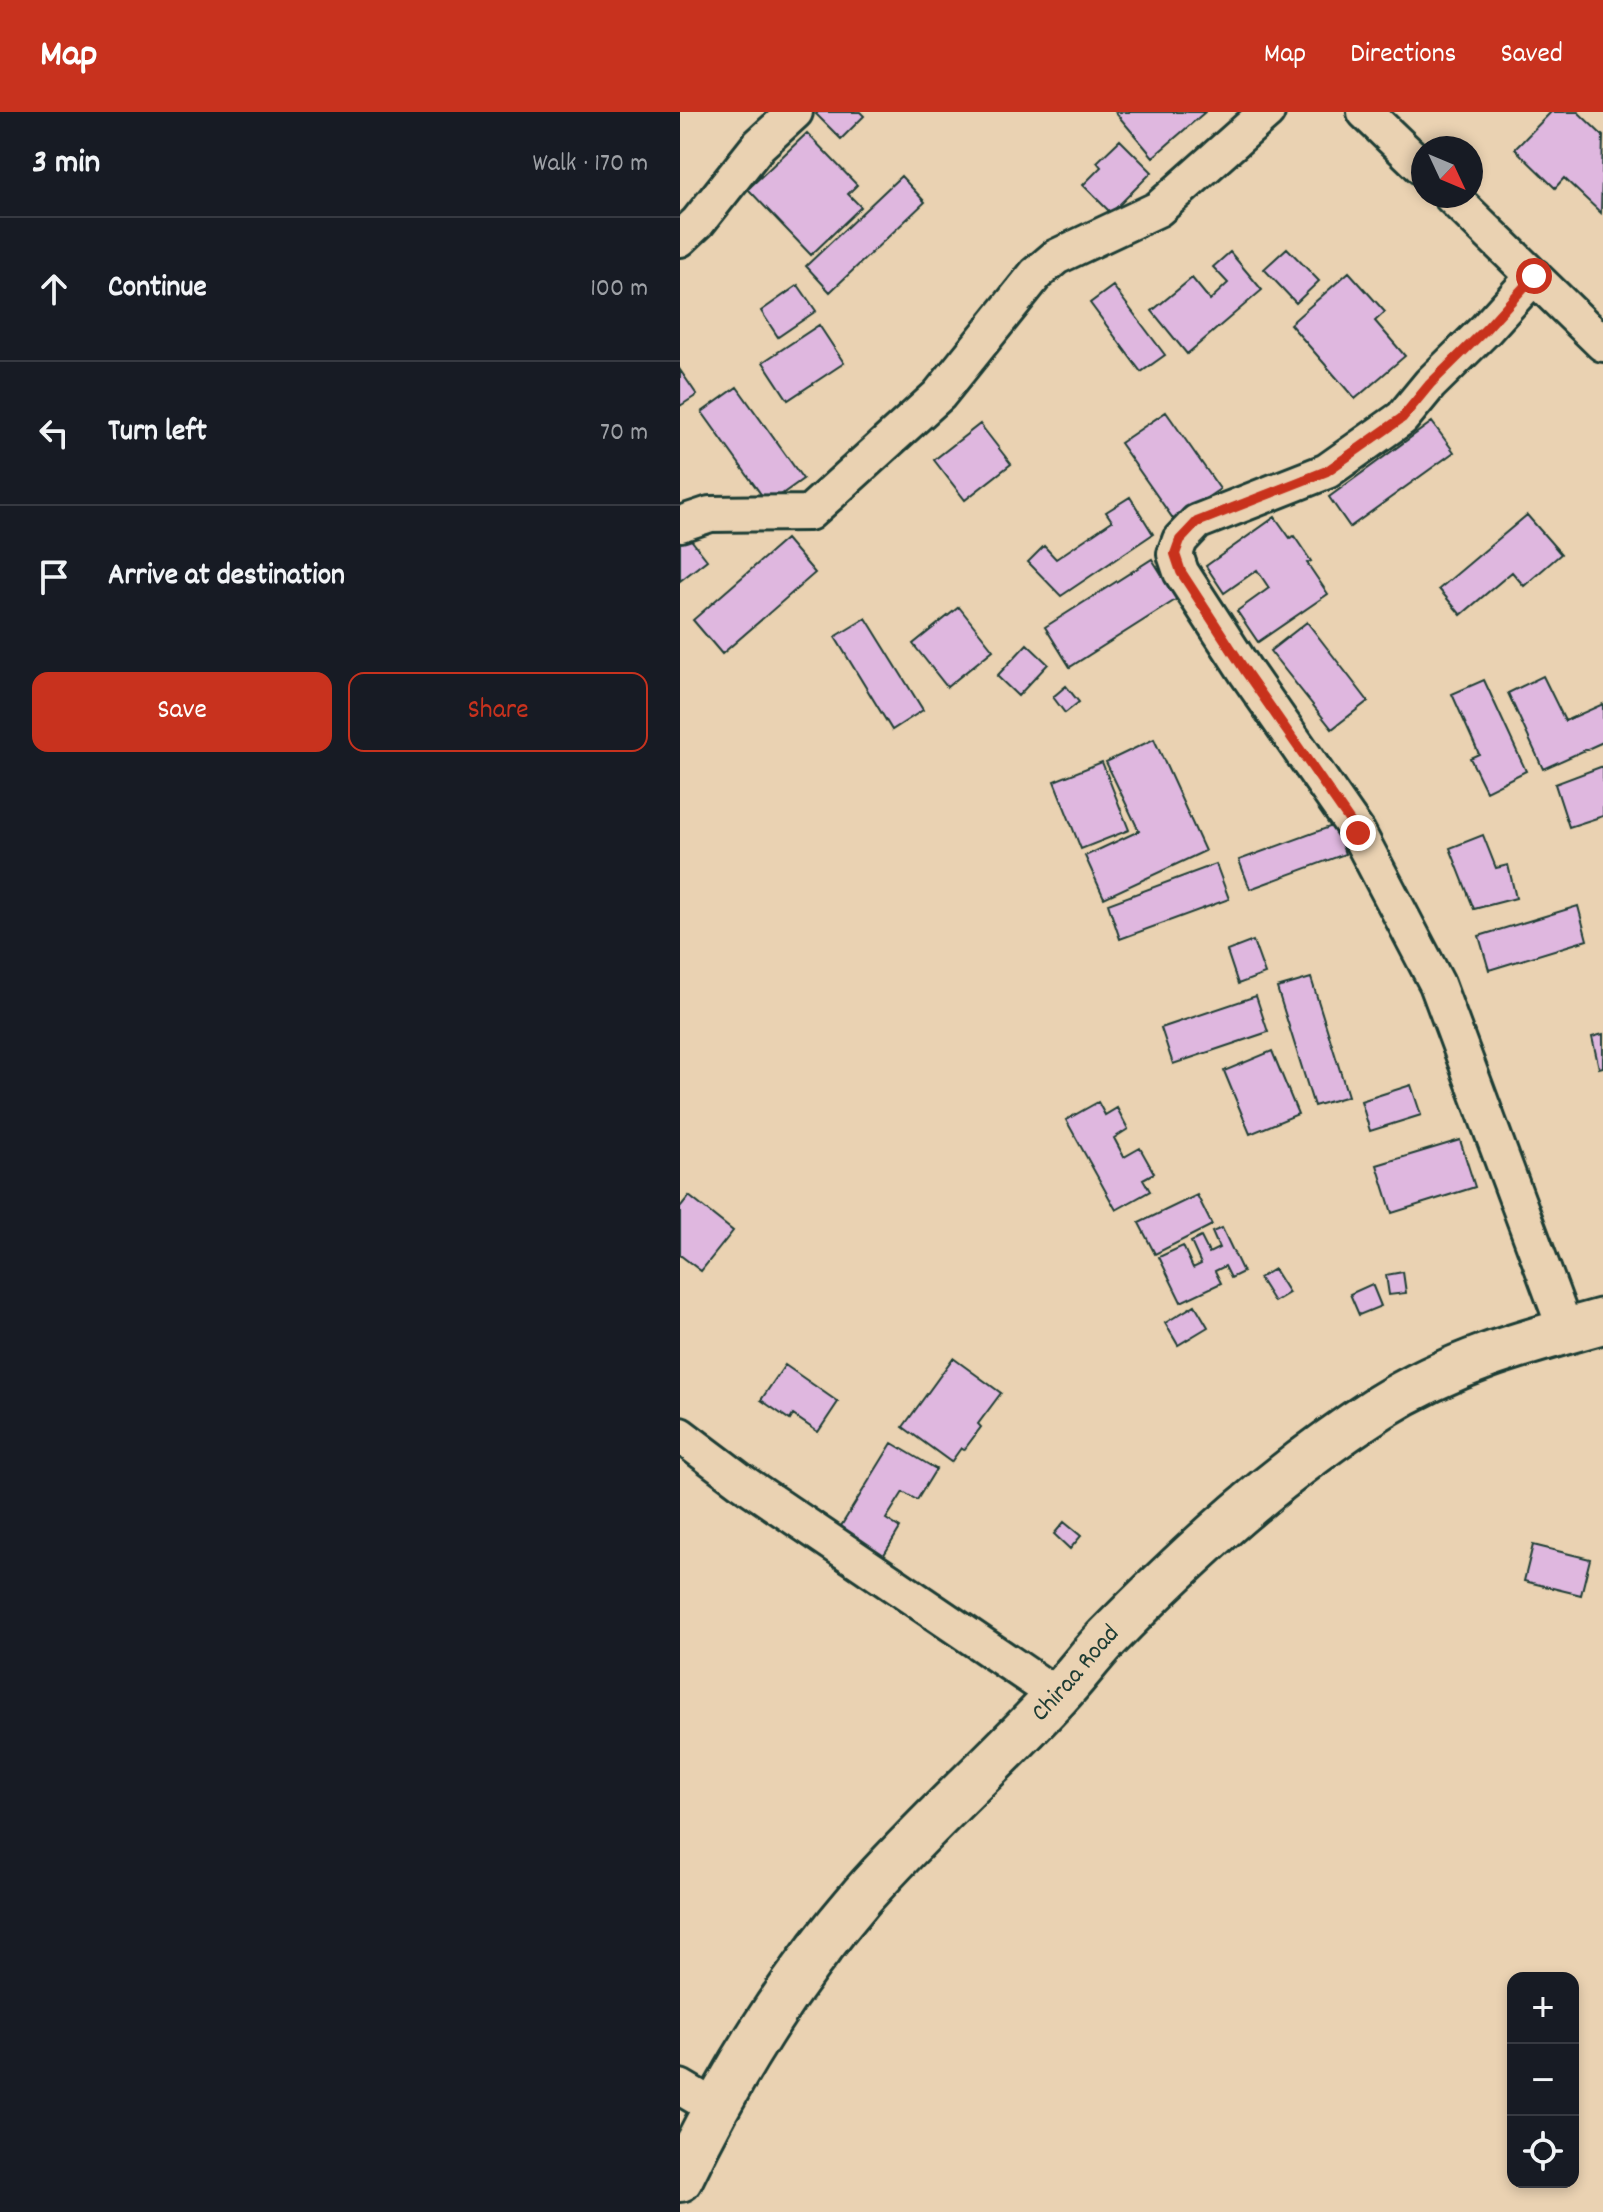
<!DOCTYPE html>
<html lang="en">
<head>
<meta charset="utf-8">
<style>
	body { margin:0; font-family:Dekko,sans-serif; background:#242831; color:#f1f3f6 }
	.controls { position:absolute; right:24px; bottom:24px; display:grid; overflow:hidden; border-radius:16px; box-shadow:0 4px 12px #0003 }
	.controls button { width:72px; height:72px; display:grid; place-items:center; padding:0; border:0; border-bottom:2px solid #363941; background:#171b24; color:#f1f3f6; font:40px sans-serif }
	.compass { position:absolute; left:731px; top:24px; width:72px; height:72px; border-radius:50%; background:#171b24; box-shadow:0 4px 12px #0003; rotate:134deg }
	.stop { position:absolute; width:24px; height:24px; margin:-18px; border:6px solid #c8321e; border-radius:50%; background:#fff }
	.stop.end { background:#c8321e; border-color:#fff; box-shadow:0 2px 8px #0008 }
	.list { margin:0; padding:0; list-style:none }
	h2 { display:flex; justify-content:space-between; align-items:center; height:104px; margin:0; padding:0 32px; font-size:34px }
	h2 small { font-size:26px; font-weight:400; color:#9ea1a6 }
	.list li { display:grid; grid-template-columns:52px 1fr auto; gap:24px; align-items:center; box-sizing:border-box; height:144px; padding:0 32px; border-top:2px solid #363941 }
	.list b { display:block; font-size:30px; white-space:nowrap }
	.list em { font-size:26px; font-style:normal; color:#9ea1a6 }
	.actions { display:flex; gap:16px; padding:24px 32px }
	.actions a { flex:1; padding:18px 0; border:2px solid #c8321e; border-radius:16px; text-align:center; font-size:28px; color:#c8321e }
	.actions .main { background:#c8321e; color:#fff }
	.icon { flex:none; width:44px; height:44px; fill:none; stroke:currentColor; stroke-width:2; stroke-linecap:round; stroke-linejoin:round }
	.map { position:relative; flex:none; width:923px; height:2100px; overflow:hidden }
	header { display:flex; align-items:center; gap:48px; box-sizing:border-box; height:112px; padding:0 40px; background:#c8321e; color:#fff }
	header strong { font-size:38px }
	nav { display:flex; gap:44px; margin-inline-start:auto; font-size:28px }
	main { display:flex }
	aside { flex:1; background:#171b24 }
	.map>svg:first-child { display:block }
	.building { fill:#dfb7df; stroke:#1f3d34; stroke-width:2 }
	.lines { fill:none; stroke-linecap:round; stroke-linejoin:round }
	.minor-casing { stroke:#1f3d34; stroke-width:40 }
	.highway-casing { stroke:#1f3d34; stroke-width:50 }
	.minor { stroke:#ead2b2; stroke-width:34 }
	.highway { stroke:#ead2b2; stroke-width:44 }
	.route { stroke:#c8321e; stroke-width:10 }
	.labels { text-anchor:middle; dominant-baseline:central; stroke-width:7; stroke-linejoin:round; paint-order:stroke }
	.street-label { font-size:26px; fill:#1f3d34; stroke:#ead2b2 }
</style>
</head>
<body>
<header>
<strong>Map</strong>
<nav><a>Map</a><a>Directions</a><a>Saved</a></nav>
</header>
<main>
<aside>
<h2>3 min<small>Walk · 170 m</small></h2>
<ul class="list">
<li><svg class="icon" aria-label="ahead" viewBox="0 0 24 24"><path d="M12 20V5M6 11l6-6 6 6"/></svg><div><b>Continue</b></div><em>100 m</em></li>
<li><svg class="icon" aria-label="left" viewBox="0 0 24 24"><path d="M17 20v-9H6M10 6l-5 5 5 5"/></svg><div><b>Turn left</b></div><em>70 m</em></li>
<li><svg class="icon" aria-label="arrive" viewBox="0 0 24 24"><path d="M6 21V4h12l-3 4 3 4H6"/></svg><div><b>Arrive at destination</b></div></li>
</ul>
<div class="actions"><a class="main">Save</a><a>Share</a></div>
</aside>
<div class="map">
<svg width="923" height="2100" viewBox="0 0 923 2100">
	<rect width="100%" height="100%" fill="#ead2b2"/>
	<filter id="ink" filterUnits="userSpaceOnUse"><feTurbulence type="fractalNoise" baseFrequency=".0125" numOctaves="2"/><feDisplacementMap in="SourceGraphic" scale="16" xChannelSelector="R" yChannelSelector="G"/><feConvolveMatrix kernelMatrix="1 2 1 2 8 2 1 2 1" color-interpolation-filters="sRGB"/></filter>
	<g filter="url(#ink)">
		<!-- building -->
		<path class="building" d="M138,0H180L184,4L161,27L136,2Z
			M435,0H525L473,45Z
			M871,0H898L923,24L921,101L884,66L875,76L835,37Z
			M127,21L177,73L168,82L181,95L131,143L68,77Z
			M440,28L472,60L431,101L403,73L421,55L417,50Z
			M221,64L245,90L150,180L126,154Z
			M607,136L639,169L616,191L584,157Z
			M550,140L582,178L507,242L472,199L512,166L530,188L548,171L533,155Z
			M669,160L705,200L695,209L725,244L675,287L610,212Z
			M118,173L136,199L98,225L81,199Z
			M433,174L485,243L461,260L410,191Z
			M139,213L164,251L108,288L83,250Z
			M0,258L17,283L0,294Z
			M57,275L123,367L88,392L22,300Z
			M486,300L540,377L494,408L440,331Z
			M752,310L774,340L670,415L649,385Z
			M300,312L331,352L285,388L254,348Z
			M450,385L473,422L381,484L348,450L364,434L376,447L432,409L426,400Z
			M847,403L881,442L844,474L832,460L781,503L759,477Z
			M595,405L610,426L614,424L631,449L627,451L648,482L578,530L557,499L589,476L577,458L544,481L526,454Z
			M5,420L27,448L0,469V424Z
			M106,427L135,461L42,542L13,508Z
			M472,447L497,487L390,555L365,515Z
			M279,495L313,538L267,575L233,532Z
			M186,506L243,598L212,618L155,525Z
			M627,510L688,589L652,617L590,539Z
			M347,532L368,552L338,584L317,564Z
			M863,564L885,609L923,592V630L863,657L828,581Z
			M804,568L846,659L806,679L790,646L799,642L772,582Z
			M386,574L399,590L385,601L373,585Z
			M474,627L525,739L424,786L405,744L459,719L426,650Z
			M422,650L449,718L401,737L374,669Z
			M923,654V704L889,715L875,672Z
			M655,713L665,742L570,777L559,748Z
			M803,723L816,756L828,753L836,786L794,797L770,736Z
			M536,752L549,787L440,827L428,792Z
			M898,794L907,828L809,858L799,824Z
			M573,829L585,862L558,872L547,839Z
			M631,866L668,984L634,994L597,876Z
			M576,884L588,920L493,952L481,916Z
			M923,922V955L919,956L912,925Z
			M592,939L618,1002L570,1022L544,959Z
			M731,973L741,1003L690,1019L681,989Z
			M418,990L425,1003L437,996L448,1017L434,1026L444,1045L460,1036L474,1061L463,1067L470,1079L436,1098L386,1008Z
			M780,1028L795,1075L712,1101L697,1053Z
			M517,1083L532,1113L475,1142L459,1111Z
			M9,1084L53,1119L21,1159L0,1143V1095Z
			M542,1116L563,1160L551,1166L545,1154L535,1159L541,1171L501,1190L479,1145L503,1134L513,1156L521,1152L511,1130L521,1125L529,1141L539,1136L532,1120Z
			M594,1157L609,1181L594,1190L579,1166Z
			M723,1160L726,1181L709,1183L706,1163Z
			M692,1172L701,1194L679,1203L670,1182Z
			M515,1193L528,1215L498,1233L485,1211Z
			M273,1246L321,1281L298,1312L301,1315L284,1338L281,1336L271,1350L223,1315Z
			M105,1253L158,1290L138,1320L113,1303L110,1308L81,1288Z
			M212,1331L256,1357L237,1388L223,1380L206,1407L220,1416L202,1446L158,1419Z
			M384,1410L401,1424L390,1437L374,1422Z
			M853,1433L910,1447L901,1483L844,1469Z"/>
		<g class="lines">
			<defs>
				<path id="minor" d="M685,0L743,56
					M771,84L923,232
					M0,127L18,110L79,33L115,0
					M854,164L806,217L750,272L722,306L647,359L517,410L500,428L495,442L501,460L566,560L678,721L757,872L886,1219
					M0,412L30,402L129,401L259,283L356,162L376,145L478,97L587,0
					M0,1323L61,1369L378,1584
					M0,1975L34,1995"/>
				<g id="highway">
					<path id="s1" d="M0,2067C50,1963 107,1871 182,1784C243,1714 314,1652 377,1584C395,1565 410,1544 428,1525C511,1440 600,1359 700,1295C772,1250 843,1231 923,1209"/>
				</g>
			</defs>
			<!-- minor casing -->
			<use href="#minor" class="minor-casing"/>
			<!-- highway casing -->
			<use href="#highway" class="highway-casing"/>
			<!-- minor -->
			<use href="#minor" class="minor"/>
			<!-- highway -->
			<use href="#highway" class="highway"/>
		</g>
	</g>
	<g class="lines" filter="url(#ink)">
		<!-- route -->
		<path class="route" d="M678,721L566,560L501,460L495,442L500,428L517,410L647,359L722,306L750,272L806,217L854,164"/>
	</g>
	<g class="labels">
		<!-- street labels -->
		<g class="street-label">
			<text stroke="none"><textPath href="#s1" startOffset="646">Chiraa Road</textPath></text>
		</g>
	</g>
</svg>
<div class="controls">
<button>+</button>
<button>−</button>
<button><svg class="icon" aria-label="locate" viewBox="0 0 24 24"><circle cx="12" cy="12" r="6"/><path d="M12 2v4M12 18v4M2 12h4M18 12h4"/></svg></button>
</div>
<svg class="compass" viewBox="-18 -18 36 36"><path d="M0-13l5 13h-10z" fill="#e53935"/><path d="M0 13l5-13h-10z" fill="#9ea1a6"/></svg>
<div class="stop" style="left:854px;top:164px"></div>
<div class="stop end" style="left:678px;top:721px"></div>
</div>
</main>
</body>
</html>
